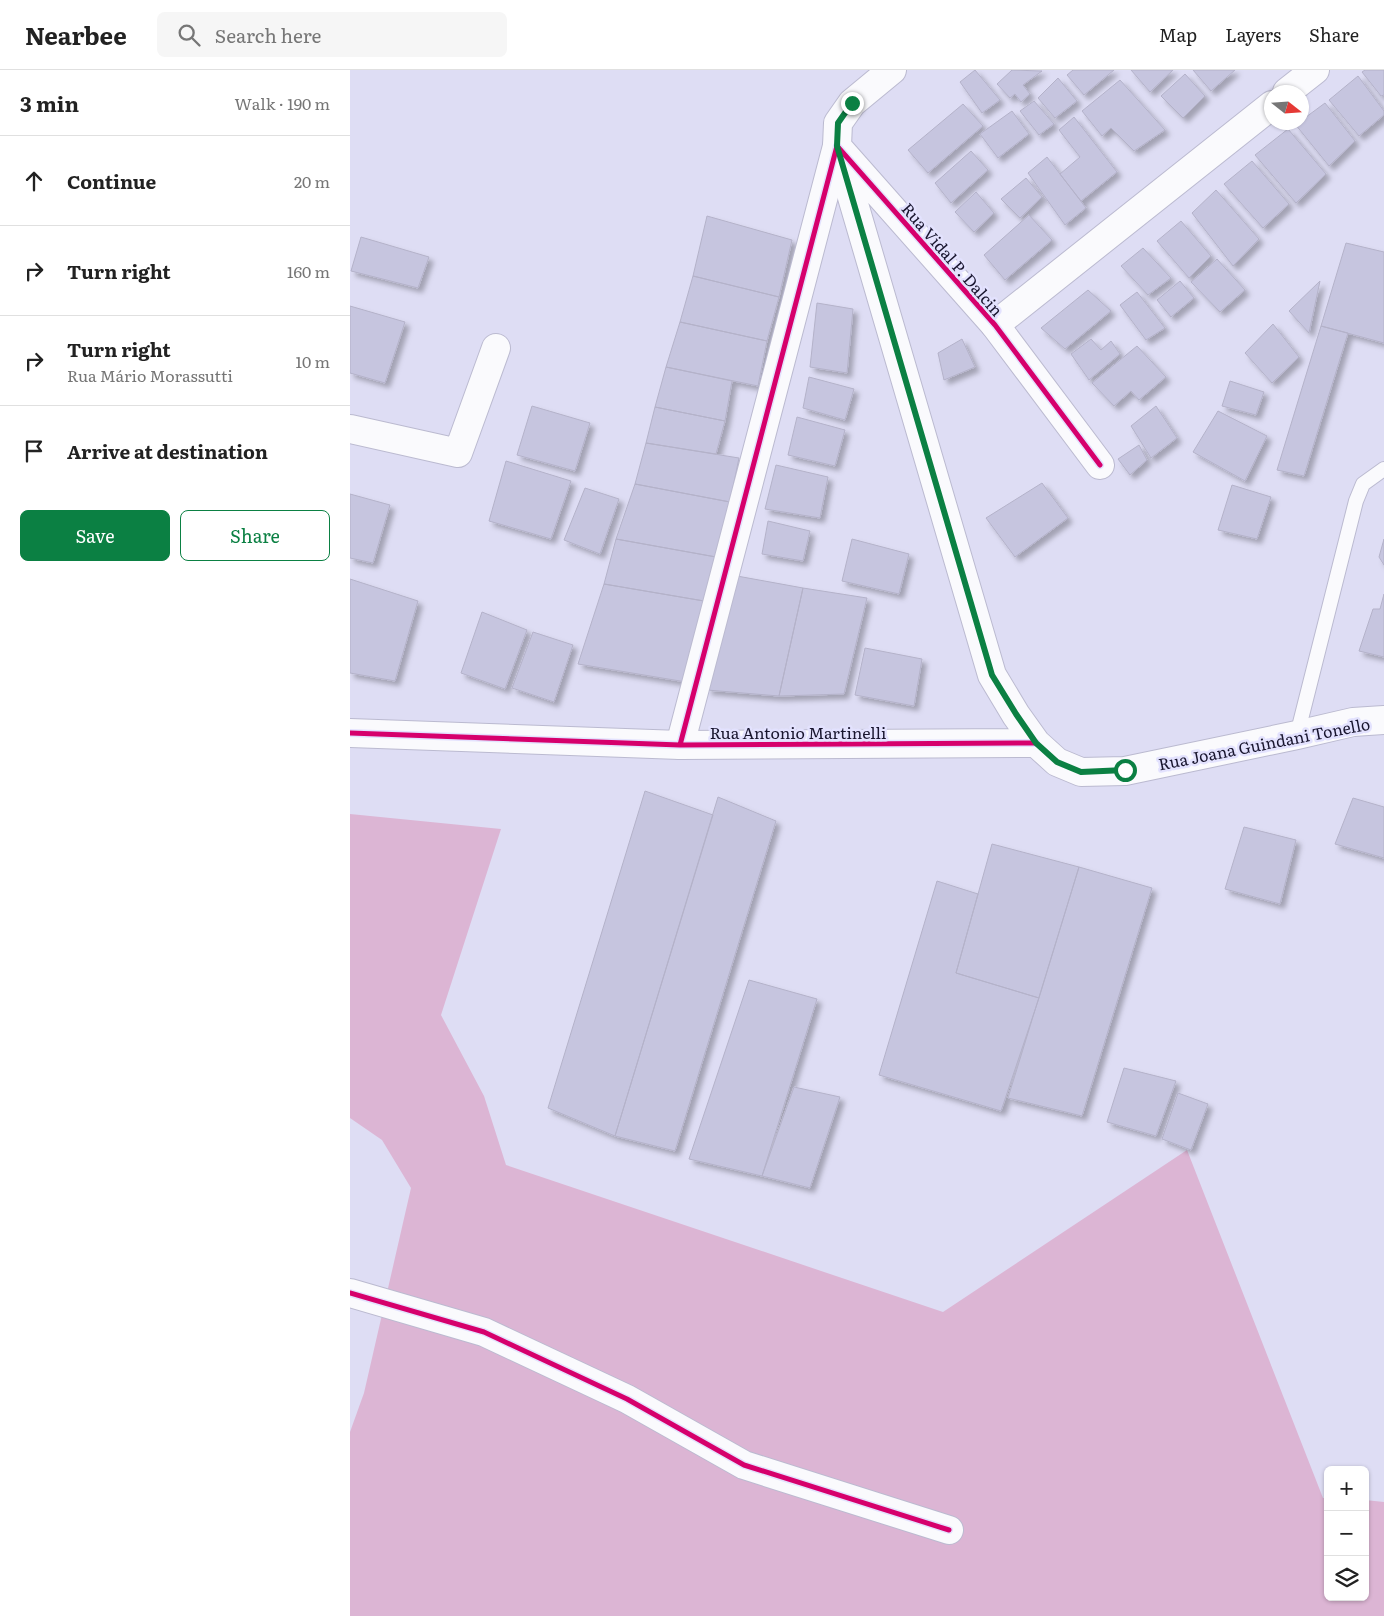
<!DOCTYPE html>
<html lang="en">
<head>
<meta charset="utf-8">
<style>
	body { margin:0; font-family:Literata,serif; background:#f6f6f6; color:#222 }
	.controls { position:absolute; right:15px; bottom:15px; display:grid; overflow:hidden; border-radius:8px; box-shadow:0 1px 4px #0004 }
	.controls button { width:45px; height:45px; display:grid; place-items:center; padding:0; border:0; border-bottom:1px solid #e0e0e0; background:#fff; color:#222; font:25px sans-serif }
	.compass { position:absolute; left:914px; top:15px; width:45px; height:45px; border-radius:50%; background:#fff; box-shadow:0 1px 4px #0004; rotate:107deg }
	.stop { position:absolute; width:15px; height:15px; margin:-11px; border:4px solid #0b8043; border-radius:50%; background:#fff }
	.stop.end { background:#0b8043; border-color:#fff; box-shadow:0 1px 5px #0008 }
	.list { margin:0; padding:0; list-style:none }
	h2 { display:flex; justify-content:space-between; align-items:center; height:65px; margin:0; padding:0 20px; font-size:21px }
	h2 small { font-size:16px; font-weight:400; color:#767676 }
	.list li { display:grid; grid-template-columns:32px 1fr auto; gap:15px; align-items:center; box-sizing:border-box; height:90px; padding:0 20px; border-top:1px solid #e0e0e0 }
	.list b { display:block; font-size:19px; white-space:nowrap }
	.list p { margin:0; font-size:16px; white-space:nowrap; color:#767676 }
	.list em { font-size:16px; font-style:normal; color:#767676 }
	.actions { display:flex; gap:10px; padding:15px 20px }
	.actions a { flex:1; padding:11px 0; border:1px solid #0b8043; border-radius:8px; text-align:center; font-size:18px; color:#0b8043 }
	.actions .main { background:#0b8043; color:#fff }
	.icon { flex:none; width:28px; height:28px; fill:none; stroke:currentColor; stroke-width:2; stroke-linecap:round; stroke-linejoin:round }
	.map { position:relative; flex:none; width:1034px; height:1546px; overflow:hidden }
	header { display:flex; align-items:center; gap:30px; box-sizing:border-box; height:70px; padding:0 25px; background:#fff; border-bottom:1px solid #e0e0e0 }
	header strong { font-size:24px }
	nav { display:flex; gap:28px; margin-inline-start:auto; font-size:18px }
	.search { width:350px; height:45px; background:#f6f6f6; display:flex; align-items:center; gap:12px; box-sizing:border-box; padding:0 18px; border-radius:8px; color:#767676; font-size:19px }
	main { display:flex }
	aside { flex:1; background:#fff }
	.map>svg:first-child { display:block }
	.green { fill:#dcb5d4 }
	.building { fill:#c6c5df; stroke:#b4b2c9; filter:url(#shadow) }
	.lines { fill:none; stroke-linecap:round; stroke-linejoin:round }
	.lane-casing { stroke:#bbbad0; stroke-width:16 }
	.street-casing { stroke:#bbbad0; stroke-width:30 }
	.secondary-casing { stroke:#bbbad0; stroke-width:30 }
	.lane { stroke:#fafafd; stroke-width:14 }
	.street { stroke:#fafafd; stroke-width:28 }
	.secondary { stroke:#fafafd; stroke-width:28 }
	.cycleway-casing { stroke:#e3e2fe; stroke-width:8 }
	.cycleway { stroke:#d6006c; stroke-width:5 }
	.route { stroke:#0b8043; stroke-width:6 }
	.labels { text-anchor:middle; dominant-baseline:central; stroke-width:5; stroke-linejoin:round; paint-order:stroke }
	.street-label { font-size:16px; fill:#18152e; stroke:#e3e2fe }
</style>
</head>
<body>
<header>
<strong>Nearbee</strong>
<div class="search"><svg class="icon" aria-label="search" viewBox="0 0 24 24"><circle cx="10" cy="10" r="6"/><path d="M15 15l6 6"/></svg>Search here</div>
<nav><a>Map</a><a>Layers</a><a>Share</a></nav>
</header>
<main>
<aside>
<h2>3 min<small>Walk · 190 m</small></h2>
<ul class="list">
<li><svg class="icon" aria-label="ahead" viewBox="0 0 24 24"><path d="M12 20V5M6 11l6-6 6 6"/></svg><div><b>Continue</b></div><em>20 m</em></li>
<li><svg class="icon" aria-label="right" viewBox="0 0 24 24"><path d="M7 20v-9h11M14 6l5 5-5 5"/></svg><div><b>Turn right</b></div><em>160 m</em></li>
<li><svg class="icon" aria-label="right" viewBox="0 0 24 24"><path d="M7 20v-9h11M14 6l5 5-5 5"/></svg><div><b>Turn right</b><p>Rua Mário Morassutti</p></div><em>10 m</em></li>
<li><svg class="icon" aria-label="arrive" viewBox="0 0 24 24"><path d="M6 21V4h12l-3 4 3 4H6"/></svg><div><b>Arrive at destination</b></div></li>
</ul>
<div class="actions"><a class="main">Save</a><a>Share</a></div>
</aside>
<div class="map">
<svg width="1034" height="1546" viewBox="0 0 1034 1546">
	<defs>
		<filter id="shadow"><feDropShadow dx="4.5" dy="4.5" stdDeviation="2.5" flood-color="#0004"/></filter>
	</defs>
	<rect width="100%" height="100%" fill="#deddf4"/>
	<!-- green -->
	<path class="green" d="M0,744L151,759L91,945L134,1026L156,1095L593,1242L837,1080L973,1428H978V1527H1015V1430L1034,1432V1546H0V1362L14,1323L61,1118L32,1070L0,1048Z"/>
	<!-- building -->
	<path class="building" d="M625,0L650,30L632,43L610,12Z
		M662,0L692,1L673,15L680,24L671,32L665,24L660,28L647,14Z
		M723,0H764L734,25L717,5Z
		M781,0H823L800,22Z
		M843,0H885L861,21Z
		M1015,0H1034V25L1031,26L1012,2Z
		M835,4L855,26L833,48L811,26Z
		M1008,6L1034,41V45L1009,66L979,30Z
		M708,8L727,31L705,48L688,28Z
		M770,10L815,60L784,81L761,58L752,66L732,41Z
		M684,31L704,54L689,65L670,41Z
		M975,33L1005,71L979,96L945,54L952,52V50Z
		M613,34L633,56L578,103L558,80Z
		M662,41L679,64L648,88L630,64Z
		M724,47L767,102L731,131L710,104L730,87L709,60Z
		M938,59L976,104L946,133L905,85Z
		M621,81L638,100L601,133L585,113Z
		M697,87L736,138L715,155L678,103Z
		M902,91L939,134L913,158L874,114Z
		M676,108L692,127L670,148L651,129Z
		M866,120L909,169L883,196L842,143Z
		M626,122L644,143L624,162L605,142Z
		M679,145L702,170L655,210L634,185Z
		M357,146L442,170L429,227L343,206Z
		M831,151L861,186L839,208L807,171Z
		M11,167L79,187L68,218L1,201Z
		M996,173L1034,182V273L971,256Z
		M793,178L821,208L798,225L771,196Z
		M867,189L895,220L870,242L841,212Z
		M343,206L429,227L417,271L330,252Z
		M830,211L844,228L821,247L807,230Z
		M970,211L959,263L939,241Z
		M738,220L761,241L715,279L691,258Z
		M787,222L815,258L796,270L770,235Z
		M467,233L503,239L497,303L460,297Z
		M0,236L55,252L35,313L0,303Z
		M330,252L417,271L408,316L316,297Z
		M923,254L949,287L922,313L895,283Z
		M971,256L998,263L954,406L927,400Z
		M612,269L625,297L594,310L588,283Z
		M741,269L751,280L761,271L770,284L739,310L721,284Z
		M787,276L816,307L789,330L781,321L764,336L742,313Z
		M316,297L382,311L375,351L305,337Z
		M459,307L504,319L495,350L453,338Z
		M880,311L914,322L906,345L872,336Z
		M182,336L240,353L225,401L167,385Z
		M806,336L827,368L801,388L781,356Z
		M305,337L375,351L366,384L296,373Z
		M868,341L917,366L895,411L843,382Z
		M447,347L495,360L485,396L438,385Z
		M296,373L389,388L380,432L285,414Z
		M789,375L797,390L780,405L768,389Z
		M156,391L221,411L201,469L139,451Z
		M426,395L478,407L470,448L415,439Z
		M692,413L718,448L665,487L636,448Z
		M285,414L380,432L366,487L266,469Z
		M882,415L921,427L907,469L868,460Z
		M235,418L269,429L250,484L214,470Z
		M0,424L40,435L23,493L0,488Z
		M418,451L460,461L453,491L412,484Z
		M266,469L366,487L354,531L254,514Z
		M502,469L559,484L549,524L492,511Z
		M1034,469V495L1029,487Z
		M387,506L453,518L429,626L357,620Z
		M0,509L68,531L45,611L0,603Z
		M254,514L354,531L336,612L228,594Z
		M453,518L517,528L494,624L429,626Z
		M1034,524V587L1009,581L1023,539H1030Z
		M132,542L177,560L155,619L111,603Z
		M183,562L223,575L204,632L162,618Z
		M515,578L572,589L564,636L505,625Z
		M295,721L363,745L265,1066L198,1038Z
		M368,727L426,751L325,1081L265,1066Z
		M1003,728L1034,737V788L985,774Z
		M894,757L946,770L930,834L875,819Z
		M642,774L729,797L689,928L606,903Z
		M729,797L802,818L732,1046L658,1028Z
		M587,811L628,824L606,903L689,928L651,1041L529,1005Z
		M399,910L467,929L412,1106L339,1089Z
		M774,998L826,1011L806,1066L757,1052Z
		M444,1017L490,1027L460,1118L412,1106Z
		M828,1023L858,1034L841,1080L812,1069Z"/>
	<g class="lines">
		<defs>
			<path id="lane" d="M947,665L1006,431L1013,414L1034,399"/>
			<path id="street" d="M645,255L750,395
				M0,359L108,383L146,278
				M330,675L487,76
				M0,1223L134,1262L277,1329L394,1395L599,1460"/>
			<path id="secondary" d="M542,0L502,33L488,53L487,76L642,605L666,645L686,673L707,692L731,702L775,701L947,665L1003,652L1034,650
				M937,22L965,0
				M491,81L645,255L922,35
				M0,663L330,675L686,673"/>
		</defs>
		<!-- lane casing -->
		<use href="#lane" class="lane-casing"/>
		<!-- street casing -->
		<use href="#street" class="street-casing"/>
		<!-- secondary casing -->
		<use href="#secondary" class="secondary-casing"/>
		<!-- lane -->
		<use href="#lane" class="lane"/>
		<!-- street -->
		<use href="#street" class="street"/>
		<!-- secondary -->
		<use href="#secondary" class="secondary"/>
		<defs>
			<path id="cycleway" d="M487,76L645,255L750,395
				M0,663L330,675L686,673
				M330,675L487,76
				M0,1223L134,1262L277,1329L394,1395L599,1460"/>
		</defs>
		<!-- cycleway casing -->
		<use href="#cycleway" class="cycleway-casing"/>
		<!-- cycleway -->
		<use href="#cycleway" class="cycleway"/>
	</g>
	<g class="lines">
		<!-- route -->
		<path class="route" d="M502,33L488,53L487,76L642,605L666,644L686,673L707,692L731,702L775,700"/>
	</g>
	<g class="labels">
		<!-- street labels -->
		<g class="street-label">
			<text transform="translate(603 189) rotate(49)">Rua Vidal P. Dalcin</text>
			<text x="448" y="662">Rua Antonio Martinelli</text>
			<text transform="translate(914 673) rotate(-11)">Rua Joana Guindani Tonello</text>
		</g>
	</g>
</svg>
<div class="controls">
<button>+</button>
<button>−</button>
<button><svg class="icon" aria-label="layers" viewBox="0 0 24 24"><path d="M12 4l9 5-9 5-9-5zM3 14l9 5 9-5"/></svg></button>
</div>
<svg class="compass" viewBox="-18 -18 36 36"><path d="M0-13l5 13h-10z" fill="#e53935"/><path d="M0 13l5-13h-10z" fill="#767676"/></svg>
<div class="stop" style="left:775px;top:700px"></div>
<div class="stop end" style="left:502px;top:33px"></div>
</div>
</main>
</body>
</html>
